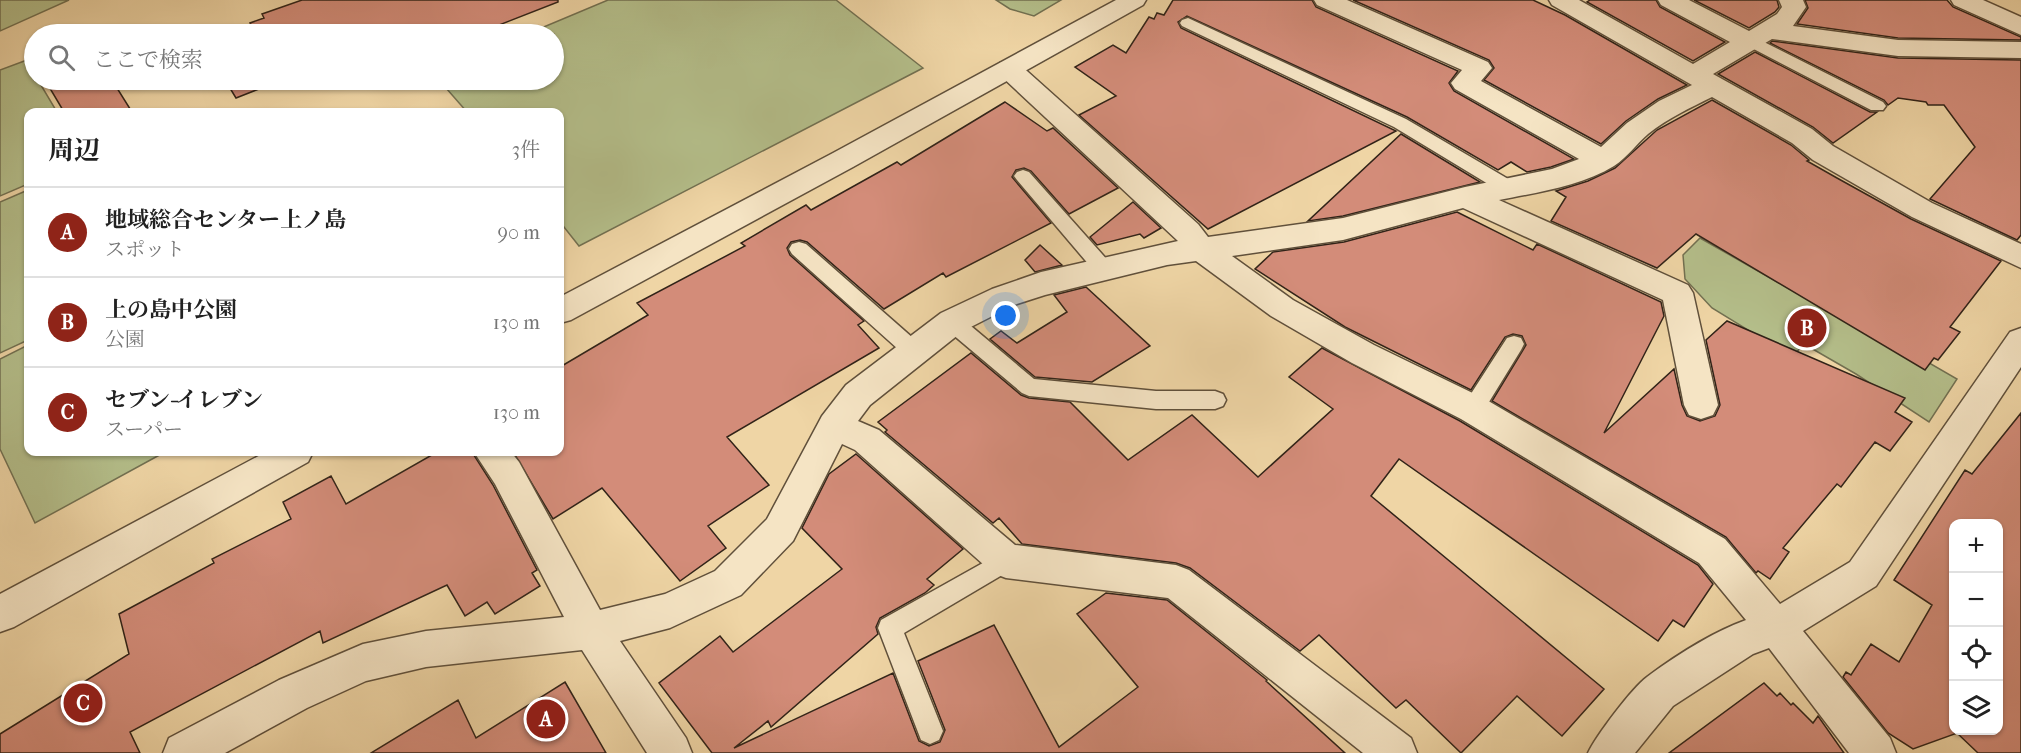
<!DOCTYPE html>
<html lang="ja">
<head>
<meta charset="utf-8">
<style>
	body { margin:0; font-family:"IM FELL French Canon","Noto Serif JP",serif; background:#f6f6f6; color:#222 }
	.controls { position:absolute; right:18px; bottom:18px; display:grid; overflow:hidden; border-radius:12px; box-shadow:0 2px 4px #0004 }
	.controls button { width:54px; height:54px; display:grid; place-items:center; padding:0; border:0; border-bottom:2px solid #e0e0e0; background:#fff; color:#222; font:30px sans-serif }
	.you { position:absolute; left:1006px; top:316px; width:21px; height:21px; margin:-15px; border:4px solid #fff; border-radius:50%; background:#1a73e8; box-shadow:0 0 0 9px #1a73e833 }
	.badge { display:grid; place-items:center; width:39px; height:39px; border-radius:50%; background:#8f2418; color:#fff; font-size:20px; font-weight:700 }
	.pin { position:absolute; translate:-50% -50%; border:3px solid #fff; box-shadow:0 2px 6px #0006 }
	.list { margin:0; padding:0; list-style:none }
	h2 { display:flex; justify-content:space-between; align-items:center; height:78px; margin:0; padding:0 24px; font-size:26px }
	h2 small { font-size:20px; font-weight:400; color:#767676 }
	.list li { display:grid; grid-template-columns:39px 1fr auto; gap:18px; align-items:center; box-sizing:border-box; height:90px; padding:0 24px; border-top:2px solid #e0e0e0 }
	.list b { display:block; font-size:22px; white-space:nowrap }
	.list p { margin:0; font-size:20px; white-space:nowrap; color:#767676 }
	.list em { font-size:20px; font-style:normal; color:#767676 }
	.icon { flex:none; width:33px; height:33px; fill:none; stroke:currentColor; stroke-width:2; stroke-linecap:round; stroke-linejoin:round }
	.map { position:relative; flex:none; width:2021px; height:753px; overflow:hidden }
	.search { position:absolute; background:#fff; box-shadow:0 2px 4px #0004; left:24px; top:24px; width:540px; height:66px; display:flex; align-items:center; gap:15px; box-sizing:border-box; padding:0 21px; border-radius:33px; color:#767676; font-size:22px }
	.panel { position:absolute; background:#fff; box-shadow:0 2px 4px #0004; left:24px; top:108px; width:540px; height:348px; border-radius:12px }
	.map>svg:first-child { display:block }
	.green { fill:#b4be8a; stroke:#727051; stroke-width:1.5 }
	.building { fill:#d38c79; stroke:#312318; stroke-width:1.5; fill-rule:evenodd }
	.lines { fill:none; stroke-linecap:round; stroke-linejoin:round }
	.service-casing { stroke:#60503b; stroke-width:3 }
	.minor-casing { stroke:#60503b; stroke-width:3 }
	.tertiary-casing { stroke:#60503b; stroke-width:3 }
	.service { fill:#f5e4c4; fill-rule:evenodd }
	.minor { fill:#f5e4c4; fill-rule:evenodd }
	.tertiary { fill:#f5e4c4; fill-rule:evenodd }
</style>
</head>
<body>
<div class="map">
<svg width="2021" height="753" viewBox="0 0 2021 753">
	<rect width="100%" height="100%" fill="#efd5a5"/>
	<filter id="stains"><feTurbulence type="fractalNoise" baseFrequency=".00333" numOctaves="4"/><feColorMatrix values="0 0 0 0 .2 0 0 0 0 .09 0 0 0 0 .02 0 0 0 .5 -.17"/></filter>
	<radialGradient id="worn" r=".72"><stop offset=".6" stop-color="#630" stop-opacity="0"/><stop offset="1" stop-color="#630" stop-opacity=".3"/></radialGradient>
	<!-- green -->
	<path class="green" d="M0,0H69L0,31Z
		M608,0H836L923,68L579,246L560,222V112H467L439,80H554V34H527Z
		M996,0H1061L1034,16L1010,9Z
		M27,60L34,74V80H38L57,112H28V184L0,196V70Z
		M28,190V340L0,353V202Z
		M1700,238L1830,312L1836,309L1957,379L1929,422L1856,374L1804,344L1792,357L1712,308L1685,279L1683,255Z
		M28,345V452H165L35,523L0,449V359Z"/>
	<!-- building -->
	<path class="building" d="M302,0H558V2L476,34H235L253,28L250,23L264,18L262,14Z
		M1173,0H1312L1316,7L1458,71L1449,83L1454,91L1574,159L1551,167L1527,172L1511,162L1498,170L1407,117L1187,16L1178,22L1181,28L1396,131L1208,229L1079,115L1116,96L1075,67L1113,45L1126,53L1149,17L1154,19L1157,13L1164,15Z
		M1353,0H1533L1565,15L1687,85L1658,99L1626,121L1601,144L1484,80L1494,68L1489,60Z
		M1590,0H1656L1660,7L1725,42L1693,61L1587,2Z
		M1694,0H1777L1779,7L1775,12L1749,28Z
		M1805,0H1947L1953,7L2021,37V40L1898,38L1797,24L1808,8Z
		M1772,41L1898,58L2021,60V235L2017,240L1930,199L1975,147L1944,105H1928L1926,102L1898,98L1888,105L1884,100L1770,43Z
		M1755,52L1870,112H1877L1833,143L1813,127L1718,74Z
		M45,80H112L132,112H64Z
		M225,80H282L236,98Z
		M1712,100L1791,145L1809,160L1807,161L1837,178L1911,219L2001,261L1950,327L1960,332L1938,360L1934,358L1925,370L1696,234L1657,268L1551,221L1566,197L1556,191L1588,181L1615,168L1657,130Z
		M1005,102L1047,131L1053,128L1118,188L1069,214L1031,171L1024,168L1016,170L1012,177L1051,223L946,277L943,273L884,309L807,242L800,240L791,242L787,248L790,255L864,321L858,325L879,348L727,437L769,485L708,526L726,548L680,581L602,488L553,519L513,452H560V367L648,315L637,303L745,246L741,243L806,205L811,210L897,162L901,165Z
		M1401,134L1480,182L1343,216L1308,221Z
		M1133,202L1161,228L1144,238L1140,234L1097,245L1090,237Z
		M1457,212L1533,250L1537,244L1661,302L1664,316L1604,433L1674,369L1682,405L1687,416L1700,421L1715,416L1720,405L1706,340L1727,321L1905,398L1895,412L1912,422L1890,451L1875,442L1841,487L1837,484L1783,548L1789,552L1770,579L1758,571L1756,573L1726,537L1492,401L1526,345L1522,336L1513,334L1505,337L1471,390L1345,327L1255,269L1273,252L1344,242Z
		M1040,245L1062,265L1035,272L1025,260Z
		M1086,287L1150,346L1092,382L1035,377L990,339L1001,331L1017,343L1067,312L1054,295Z
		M1322,348L1460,421L1698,565L1713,584L1684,627L1673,620L1658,641L1399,459L1371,496L1604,689L1562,736L1517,696L1461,753L1406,700L1396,708L1319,635L1300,651L1190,568L1176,563L1022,544L999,518L993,523L885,432L887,430L878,422L971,353L1021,395L1029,398L1070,402L1128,460L1192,415L1258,477L1333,409L1289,377Z
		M2021,413V753H1978L1957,733L1913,749L1888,733L1843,677L1846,672L1851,675L1871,644L1899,662L1932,605L1894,580L1965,470L1972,474ZM1953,524H1998V730H1953Z
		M437,452H472L493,485L537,570L532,573L540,586L495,614L487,602L465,616L447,585L323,643L320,631L130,732L140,753H0V734L129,654L119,614L214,563L212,559L291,519L283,502L331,476L346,504Z
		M856,454L963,549L927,579L934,585L925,593L880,618L876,627L878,634L771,727L768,721L734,748L893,673L919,741L929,746L940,742L945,730L918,661L994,625L1059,747L1138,687L1077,614L1106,593L1167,600L1267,680L1266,681L1345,753H712L659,683L720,636L733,652L842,569L802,528L829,474Z
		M565,682L606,753H371L458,700L476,738Z
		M1764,683L1777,696L1780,693L1791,705L1793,703L1813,723L1818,716L1844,753H1669Z"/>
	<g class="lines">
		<defs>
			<path id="service" d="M1188,18L1406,119L1515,183L1518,188L1515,193L1509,194L1503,193L1394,127L1182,26L1180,23L1182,20Z
				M1752,36L1883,102L1886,106L1883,110H1871L1746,45L1744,41Z
				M1023,170L1029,172L1110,263L1113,268L1110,273L1103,275L1096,273L1017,180L1014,176L1017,172Z
				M799,242L806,244L922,346L925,352L922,358L915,360L908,358L792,254L789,249L792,244Z
				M952,314L959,316L1034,379L1156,391H1215L1223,394L1226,400L1223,406L1215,409H1156L1029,396L1022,393L945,328L942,322L945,316Z
				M1514,336L1521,338L1524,344L1521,350L1481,415L1473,418L1465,415L1462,409L1465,403L1507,338Z
				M1006,550L1014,554L1018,561L1014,568L904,633L943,731L939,740L930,744L921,740L878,628L881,620Z"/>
			<path id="minor" d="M1314,0H1347L1488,62L1492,68L1481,81L1601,147L1627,123L1659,101L1692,85L1552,5L1549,0H1579L1693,64L1730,42L1661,5L1658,0H1689L1749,31L1777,14L1782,7L1779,0H1803L1806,7L1793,26L1898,40L2021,42V58L1898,56L1772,39L1713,74L1812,129L1833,146L1932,203L2021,244V268L1912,217L1813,160L1792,143L1712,97C1690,108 1668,118 1648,134C1636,144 1628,157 1614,166C1582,186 1535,193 1499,200L1688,285L1693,293L1718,405L1713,415L1701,419L1689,415L1684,405L1663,300L1463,208L1343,240L1232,256L1293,300L1374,345L1485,399L1725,539L1780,604L1850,562L2010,332L2021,328V367L1876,586L1803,631L1890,738L1896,753H1849L1769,648L1753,654L1673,706L1635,753H1588C1596,736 1632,688 1647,677C1675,656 1713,632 1746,620L1699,563L1461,419L1352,363L1271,316L1196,261L1167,265L1045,295L1014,305L963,331L870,405L858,421L879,430L1015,545L1176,565L1189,570L1411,738L1417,753H1363L1168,598L1006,578L993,573L855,450L842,444L793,541L741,595L670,628L620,641L686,738L692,753H647L582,650L426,667L366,681L307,708L225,753H163L169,738L279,680L363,644L426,631L564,617L495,484L474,452H511L519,462L600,610L665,594L715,571L767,519L822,416L846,385L941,313L992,289L1041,272L1178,241L1000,75L996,69L1000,63L1009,61L1018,63L1198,224L1208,237L1343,218L1465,187L1552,169L1579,159L1455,89L1451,83L1462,70L1317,5Z
				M1951,0H1983L2021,17V35L1954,5Z"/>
			<path id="tertiary" d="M1116,0H1146L1143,5L853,167L571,320L560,323V297L833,153Z
				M266,452H313L308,462L14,627L0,632V594Z"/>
		</defs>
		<!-- service casing -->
		<use href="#service" class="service-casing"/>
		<!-- minor casing -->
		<use href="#minor" class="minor-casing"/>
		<!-- tertiary casing -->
		<use href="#tertiary" class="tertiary-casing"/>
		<!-- service -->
		<use href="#service" class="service"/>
		<!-- minor -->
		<use href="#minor" class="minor"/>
		<!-- tertiary -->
		<use href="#tertiary" class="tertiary"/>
	</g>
	<rect width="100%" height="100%" filter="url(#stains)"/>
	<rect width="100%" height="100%" fill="url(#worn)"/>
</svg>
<div class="controls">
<button>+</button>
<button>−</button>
<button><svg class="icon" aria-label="locate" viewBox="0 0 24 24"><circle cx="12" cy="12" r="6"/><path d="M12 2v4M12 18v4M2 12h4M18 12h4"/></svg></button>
<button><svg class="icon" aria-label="layers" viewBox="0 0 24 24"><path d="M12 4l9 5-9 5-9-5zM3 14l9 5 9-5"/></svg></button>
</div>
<div class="you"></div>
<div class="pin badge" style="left:546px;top:719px">A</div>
<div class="pin badge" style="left:1807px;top:328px">B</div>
<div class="pin badge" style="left:83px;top:703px">C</div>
<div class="search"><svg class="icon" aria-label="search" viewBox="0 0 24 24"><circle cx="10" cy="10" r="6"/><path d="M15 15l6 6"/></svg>ここで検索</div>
<section class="panel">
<h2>周辺<small>3件</small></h2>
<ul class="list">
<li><span class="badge">A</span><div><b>地域総合センター上ノ島</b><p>スポット</p></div><em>90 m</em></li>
<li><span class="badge">B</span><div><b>上の島中公園</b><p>公園</p></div><em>130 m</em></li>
<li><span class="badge">C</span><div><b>セブン-イレブン</b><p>スーパー</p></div><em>130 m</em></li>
</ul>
</section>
</div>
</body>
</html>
